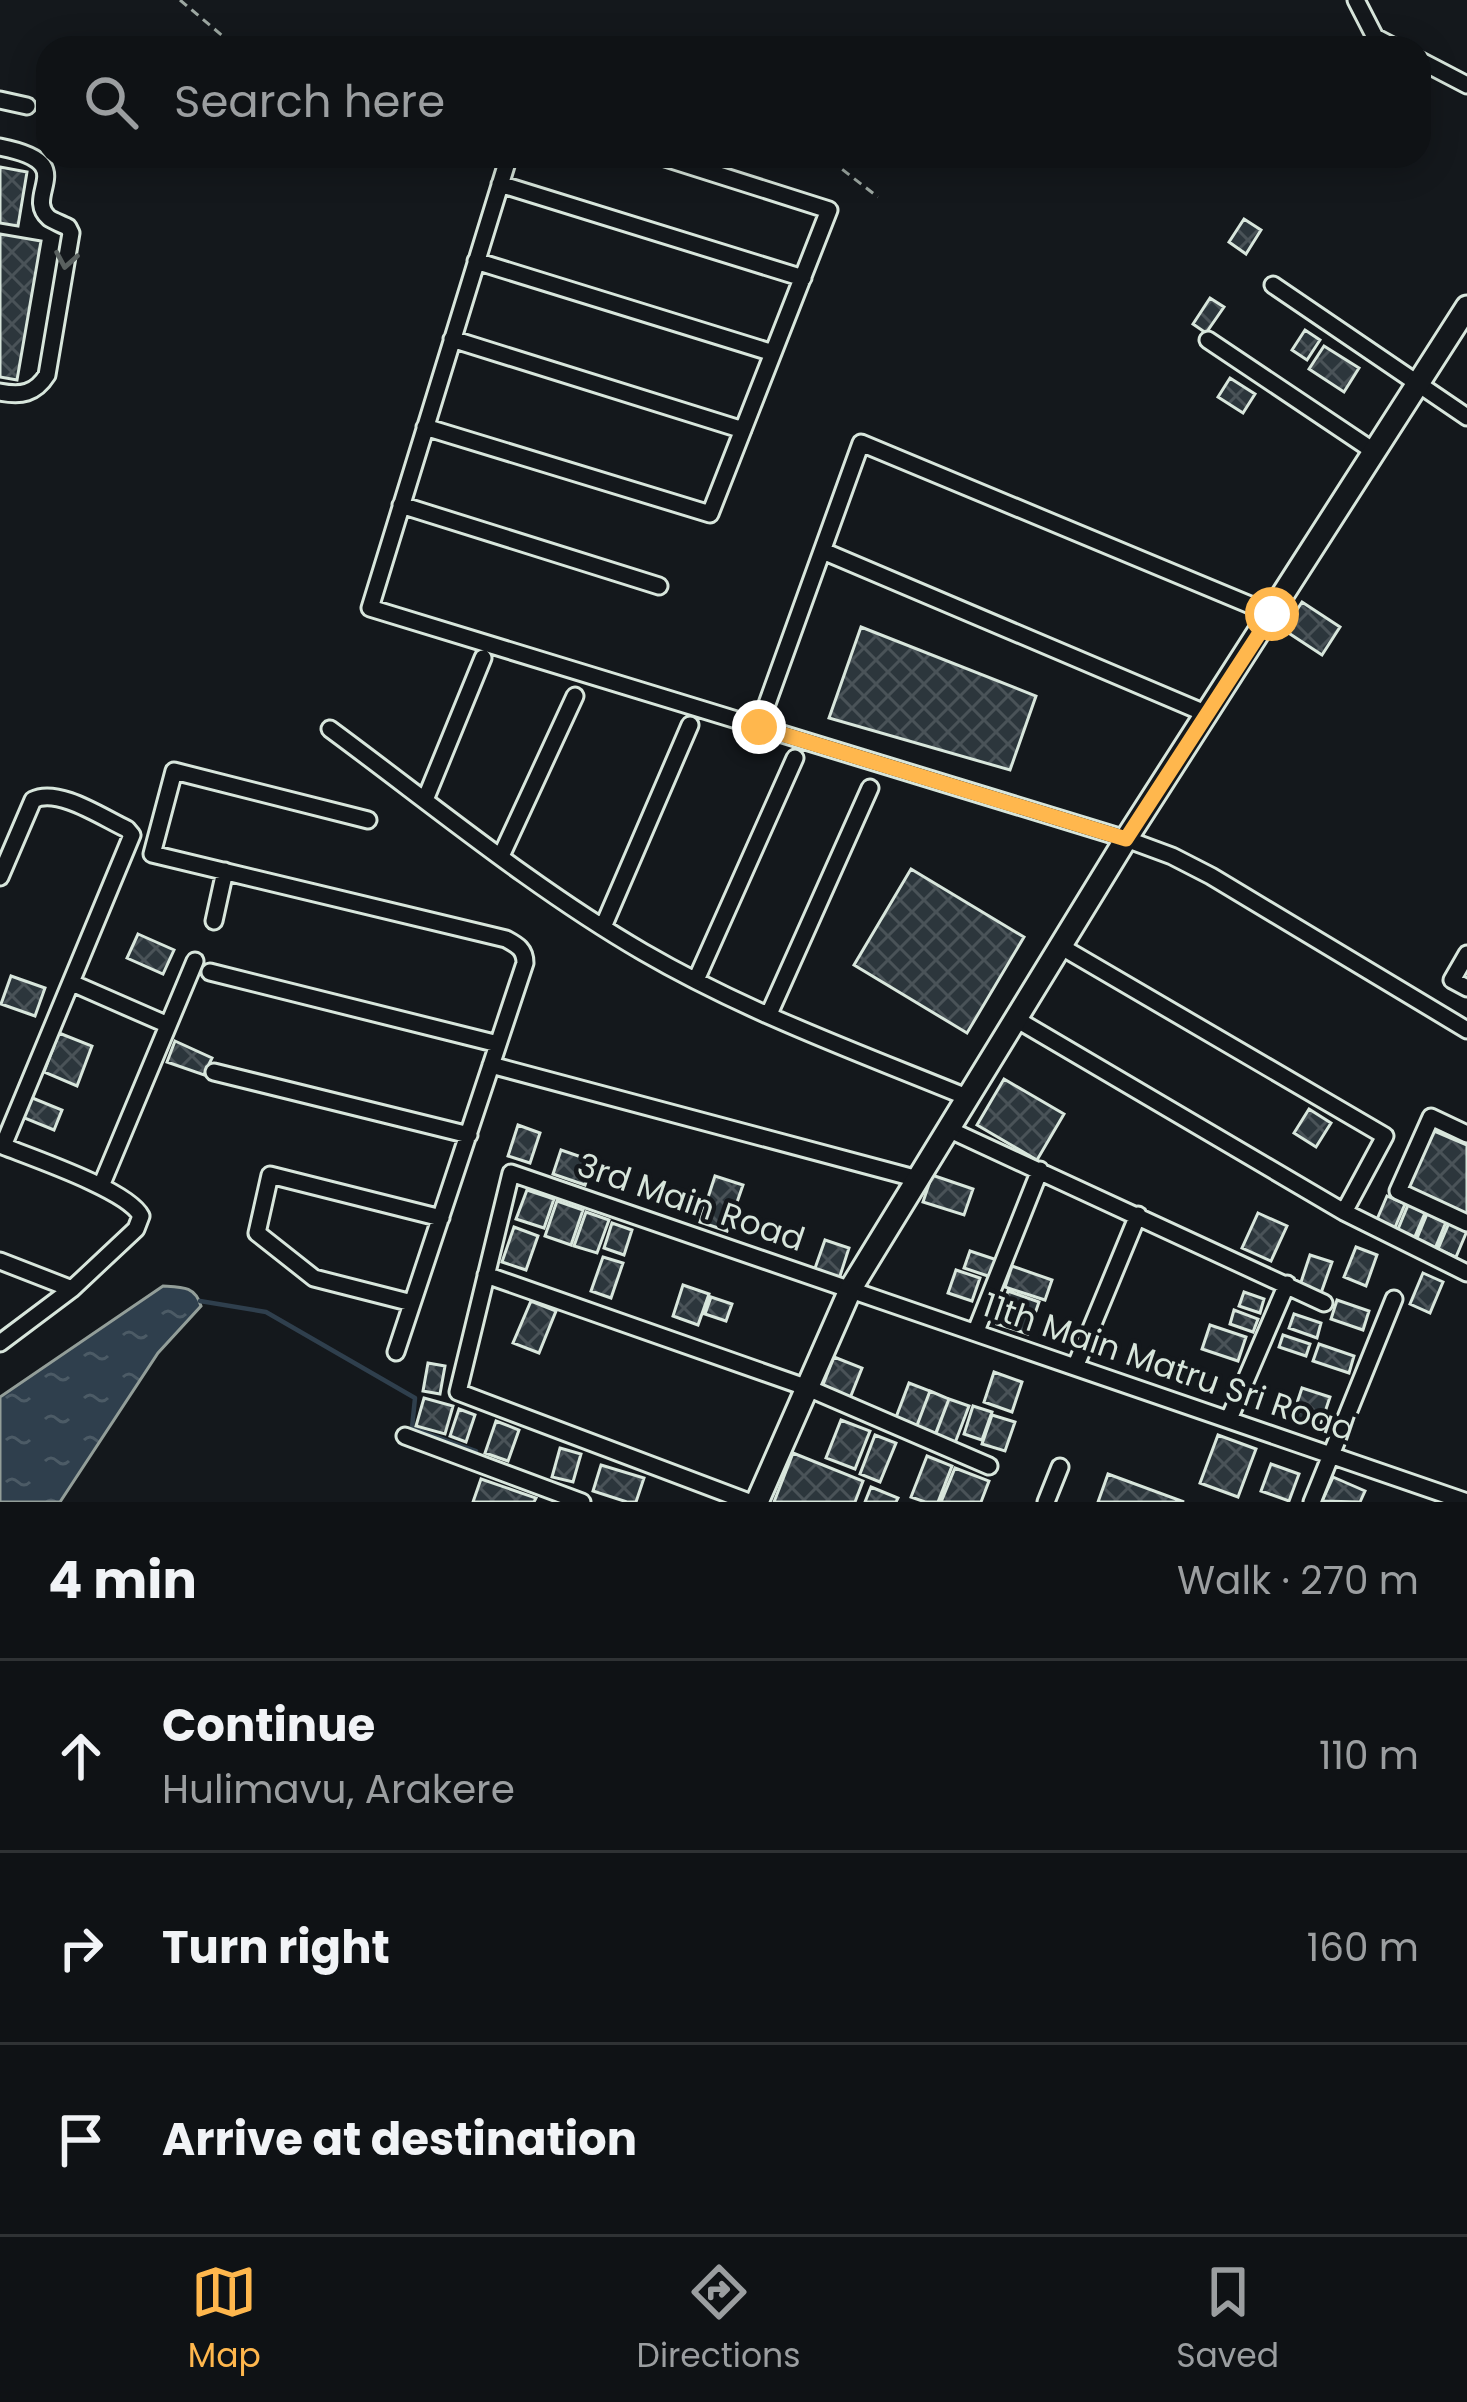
<!DOCTYPE html>
<html lang="en">
<head>
<meta charset="utf-8">
<style>
	body { margin:0; font-family:Poppins,sans-serif; background:#181b1e; color:#f1f3f6 }
	.stop { position:absolute; width:36px; height:36px; margin:-27px; border:9px solid #ffb74d; border-radius:50%; background:#fff }
	.stop.end { background:#ffb74d; border-color:#fff; box-shadow:0 3px 12px #0008 }
	.list { margin:0; padding:0; list-style:none }
	h2 { display:flex; justify-content:space-between; align-items:center; height:156px; margin:0; padding:0 48px; font-size:51px }
	h2 small { font-size:39px; font-weight:400; color:#9b9ea0 }
	.list li { display:grid; grid-template-columns:78px 1fr auto; gap:36px; align-items:center; box-sizing:border-box; height:192px; padding:0 48px; border-top:3px solid #2f3234 }
	.list b { display:block; font-size:45px; white-space:nowrap }
	.list p { margin:0; font-size:39px; white-space:nowrap; color:#9b9ea0 }
	.list em { font-size:39px; font-style:normal; color:#9b9ea0 }
	.icon { flex:none; width:66px; height:66px; fill:none; stroke:currentColor; stroke-width:2; stroke-linecap:round; stroke-linejoin:round }
	.map { position:relative; flex:none; width:1467px; height:1502px; overflow:hidden }
	.search { position:absolute; background:#0f1215; box-shadow:0 6px 30px #0003; left:36px; right:36px; top:36px; height:132px; display:flex; align-items:center; gap:30px; box-sizing:border-box; padding:0 42px; border-radius:36px; color:#9b9ea0; font-size:45px }
	.sheet { height:732px; background:#0f1215 }
	nav { display:flex; justify-content:space-around; align-items:center; box-sizing:border-box; height:168px; border-top:3px solid #2f3234; background:#0f1215; font-size:33px; color:#9b9ea0 }
	nav a { display:grid; justify-items:center; gap:6px }
	nav .on { color:#ffb74d }
	.map>svg:first-child { display:block }
	.water { fill:url(#water-ripples); stroke:#939e99; stroke-width:3 }
	.lines { fill:none; stroke-linecap:round; stroke-linejoin:round }
	.stream { stroke:#2f3f4d; stroke-width:4.5 }
	.building { fill:url(#building-cross-hatch); stroke:#d8e6dc; stroke-width:3 }
	.street-casing { stroke:#d8e6dc; stroke-width:21 }
	.secondary-casing { stroke:#d8e6dc; stroke-width:27 }
	.path { stroke:#9da8a2; stroke-width:3; stroke-dasharray:9 6; stroke-linecap:butt }
	.street { stroke:#14181c; stroke-width:15 }
	.secondary { stroke:#14181c; stroke-width:21 }
	.oneway { stroke:#59605f }
	.route { stroke:#ffb74d; stroke-width:15 }
	.labels { text-anchor:middle; dominant-baseline:central; stroke-width:9; stroke-linejoin:round; paint-order:stroke }
	.street-label { font-size:33px; fill:#d8e6dc; stroke:#14181c }
</style>
</head>
<body>
<div class="map">
<svg width="1467" height="1502" viewBox="0 0 1467 1502">
	<defs>
		<pattern id="water-ripples" width="26" height="14" patternUnits="userSpaceOnUse" patternTransform="scale(3)"><rect width="26" height="14" fill="#2f3f4d"/><path d="M2 4q2-2 4 0t4 0M15 11q2-2 4 0t4 0" fill="none" stroke="#4c5b66"/></pattern>
		<pattern id="building-cross-hatch" width="8" height="8" patternUnits="userSpaceOnUse" patternTransform="scale(3)"><rect width="8" height="8" fill="#2c363c"/><path d="M0 0l8 8M0 8l8-8" fill="none" stroke="#4a5358"/></pattern>
	</defs>
	<rect width="100%" height="100%" fill="#14181c"/>
	<!-- water -->
	<path class="water" d="M163,1286C182,1287 195,1286 201,1306L158,1353L60,1502H0V1397Z"/>
	<g class="lines">
		<!-- stream -->
		<path class="stream" d="M200,1301L266,1312L415,1398L412,1428L476,1451"/>
	</g>
	<!-- building -->
	<path class="building" d="M0,167L27,172L18,226L0,223Z
		M1244,219L1261,230L1246,254L1229,242Z
		M0,234L41,241L17,380L0,377Z
		M1210,298L1224,307L1206,333L1193,324Z
		M1305,330L1320,340L1307,360L1292,350Z
		M1324,346L1359,368L1344,392L1309,369Z
		M1230,378L1255,394L1243,413L1218,397Z
		M1302,602L1340,627L1322,655L1284,630Z
		M861,627L1036,696L1010,770L829,718Z
		M911,869L1024,937L967,1033L854,965Z
		M138,934L174,950L163,974L127,958Z
		M11,976L45,988L35,1016L1,1004Z
		M59,1033L92,1046L77,1086L44,1072Z
		M175,1041L212,1058L204,1075L167,1062Z
		M1004,1079L1064,1114L1037,1160L977,1125Z
		M30,1097L62,1110L54,1130L22,1117Z
		M1309,1109L1331,1123L1316,1147L1294,1133Z
		M518,1125L540,1133L530,1163L508,1156Z
		M1432,1130L1467,1145V1217L1405,1190Z
		M561,1150L593,1161L585,1185L553,1174Z
		M932,1175L973,1189L964,1215L923,1202Z
		M715,1176L743,1185L727,1231L700,1222Z
		M527,1190L554,1199L544,1228L516,1219Z
		M1387,1196L1405,1204L1393,1232L1375,1224Z
		M557,1201L583,1210L571,1245L545,1236Z
		M1408,1205L1425,1213L1413,1241L1396,1234Z
		M586,1212L609,1220L597,1253L574,1246Z
		M1258,1213L1287,1226L1271,1261L1242,1248Z
		M1427,1214L1446,1222L1434,1251L1415,1243Z
		M612,1223L632,1230L624,1255L604,1248Z
		M1449,1223L1467,1231L1456,1257L1438,1249Z
		M514,1227L538,1236L526,1270L502,1262Z
		M825,1240L849,1248L839,1279L814,1271Z
		M1356,1247L1377,1255L1366,1286L1344,1277Z
		M970,1251L997,1260L991,1277L964,1268Z
		M1310,1255L1332,1262L1321,1293L1300,1285Z
		M603,1257L623,1263L611,1298L591,1291Z
		M1012,1266L1052,1280L1045,1300L1005,1287Z
		M956,1270L980,1278L972,1301L948,1293Z
		M1423,1273L1443,1282L1430,1313L1410,1304Z
		M683,1285L709,1294L698,1325L673,1316Z
		M1008,1291L1039,1302L1028,1334L997,1324Z
		M1244,1292L1264,1299L1260,1313L1239,1306Z
		M711,1297L732,1304L726,1321L705,1314Z
		M1337,1300L1369,1311L1363,1330L1331,1319Z
		M531,1301L556,1311L539,1353L513,1343Z
		M1234,1310L1258,1319L1253,1332L1230,1324Z
		M1294,1314L1321,1323L1317,1338L1289,1328Z
		M1210,1325L1246,1337L1238,1361L1202,1349Z
		M1283,1335L1310,1344L1306,1356L1279,1347Z
		M1319,1344L1354,1356L1349,1373L1313,1361Z
		M834,1357L862,1368L850,1398L822,1387Z
		M428,1363L445,1366L440,1394L423,1391Z
		M994,1372L1022,1382L1012,1412L984,1402Z
		M909,1383L930,1391L916,1428L895,1420Z
		M1302,1388L1330,1397L1320,1427L1292,1418Z
		M930,1391L949,1399L935,1436L916,1428Z
		M424,1398L453,1406L445,1434L416,1426Z
		M949,1399L969,1406L955,1443L935,1435Z
		M973,1406L992,1412L982,1440L964,1434Z
		M459,1409L475,1415L466,1442L450,1436Z
		M992,1415L1015,1422L1005,1451L982,1444Z
		M841,1420L870,1431L855,1469L826,1458Z
		M496,1421L519,1430L508,1461L485,1453Z
		M875,1435L896,1443L880,1482L860,1474Z
		M1218,1435L1256,1449L1238,1497L1200,1483Z
		M560,1448L581,1454L573,1482L552,1477Z
		M793,1453L863,1481L855,1502H774Z
		M927,1456L952,1466L938,1502H925L911,1497Z
		M1271,1464L1299,1474L1289,1501L1261,1491Z
		M601,1465L644,1478L636,1502H627L593,1491Z
		M955,1468L989,1481L981,1502H941Z
		M1108,1474L1184,1502H1098Z
		M1333,1477L1365,1491L1360,1502L1322,1501Z
		M481,1479L536,1498L534,1502H473Z
		M871,1487L898,1498L896,1502H865Z"/>
	<g class="lines">
		<defs>
			<path id="street" d="M1356,0L1375,37L1396,48
				M1419,60L1467,85
				M0,100L27,106
				M0,147C83,163 22,194 49,218C52,220 65,226 68,227L71,233L47,375C35,394 21,396 0,392
				M509,156L370,608L1126,839L1172,856L1211,876L1467,1030
				M500,184L803,278
				M476,261L773,353
				M1273,285L1467,417
				M452,339L743,430
				M1208,340L1375,452
				M425,427L710,514L829,210L659,156
				M401,505L659,586
				M823,551L1207,714
				M759,726L861,443L1272,614
				M330,729C433,805 533,888 643,952C746,1012 859,1053 969,1098
				M425,800L483,658
				M368,820L174,771L152,854L506,939C517,945 525,949 525,963L396,1352
				M501,856L575,696
				M0,877L33,800C58,787 103,818 127,829L132,835L3,1146
				M214,921L225,871
				M603,927L690,725
				M1060,946L1385,1136L1344,1212
				M1467,954L1452,980L1467,988
				M210,972L498,1044
				M696,980L795,758
				M72,983L168,1025
				M769,1014L870,788
				M1016,1019L1344,1212L1467,1273
				M491,1065L918,1179
				M214,1072L469,1135
				M948,1129L1324,1303
				M1467,1134L1431,1117L1398,1191L1467,1223
				M0,1145C30,1157 128,1190 141,1216L136,1229L72,1289L0,1343
				M101,1186L195,961
				M0,1261L72,1289
				M486,1275L808,1388L989,1466
				M412,1303L314,1278L257,1233L270,1175L441,1218
				M976,1331L1040,1170
				M1076,1365L1138,1215
				M1229,1419L1287,1284
				M405,1436L582,1502
				M749,1502L458,1392L511,1173L1467,1502
				M1046,1502L1060,1467
				M1312,1502L1394,1299"/>
			<path id="secondary" d="M757,1502L851,1288L1126,839L1467,307"/>
		</defs>
		<!-- street casing -->
		<use href="#street" class="street-casing"/>
		<!-- secondary casing -->
		<use href="#secondary" class="secondary-casing"/>
		<!-- path -->
		<path class="path" d="M180,0L237,48
			M816,156L830,160L878,197"/>
		<!-- street -->
		<use href="#street" class="street"/>
		<!-- secondary -->
		<use href="#secondary" class="secondary"/>
	</g>
	<!-- one-way arrows -->
	<defs><path id="oneway-chevron" d="M-2-3.5L2.5 0L-2 3.5" fill="none" stroke-width="1.6" stroke-linecap="round" stroke-linejoin="round" transform="scale(3)"/></defs>
	<use class="oneway" href="#oneway-chevron" transform="translate(66 260) rotate(100)"/>
	<g class="lines">
		<!-- route -->
		<path class="route" d="M759,727L1126,839L1272,614"/>
	</g>
	<g class="labels">
		<!-- street labels -->
		<g class="street-label">
			<text transform="translate(691 1202) rotate(19)">3rd Main Road</text>
			<text transform="translate(1169 1367) rotate(19)">11th Main Matru Sri Road</text>
		</g>
	</g>
</svg>
<div class="stop" style="left:1272px;top:614px"></div>
<div class="stop end" style="left:759px;top:727px"></div>
<div class="search"><svg class="icon" aria-label="search" viewBox="0 0 24 24"><circle cx="10" cy="10" r="6"/><path d="M15 15l6 6"/></svg>Search here</div>
</div>
<section class="sheet">
<h2>4 min<small>Walk · 270 m</small></h2>
<ul class="list">
<li><svg class="icon" aria-label="ahead" viewBox="0 0 24 24"><path d="M12 20V5M6 11l6-6 6 6"/></svg><div><b>Continue</b><p>Hulimavu, Arakere</p></div><em>110 m</em></li>
<li><svg class="icon" aria-label="right" viewBox="0 0 24 24"><path d="M7 20v-9h11M14 6l5 5-5 5"/></svg><div><b>Turn right</b></div><em>160 m</em></li>
<li><svg class="icon" aria-label="arrive" viewBox="0 0 24 24"><path d="M6 21V4h12l-3 4 3 4H6"/></svg><div><b>Arrive at destination</b></div></li>
</ul>
</section>
<nav>
<a class="on"><svg class="icon" aria-label="map" viewBox="0 0 24 24"><path d="M3 6l6-2 6 2 6-2v14l-6 2-6-2-6 2zM9 4v14M15 6v14"/></svg>Map</a>
<a><svg class="icon" aria-label="directions" viewBox="0 0 24 24"><path d="M12 3l9 9-9 9-9-9zM9 14v-3h6M13 9l2 2-2 2"/></svg>Directions</a>
<a><svg class="icon" aria-label="saved" viewBox="0 0 24 24"><path d="M7 4h10v16l-5-4-5 4z"/></svg>Saved</a>
</nav>
</body>
</html>
